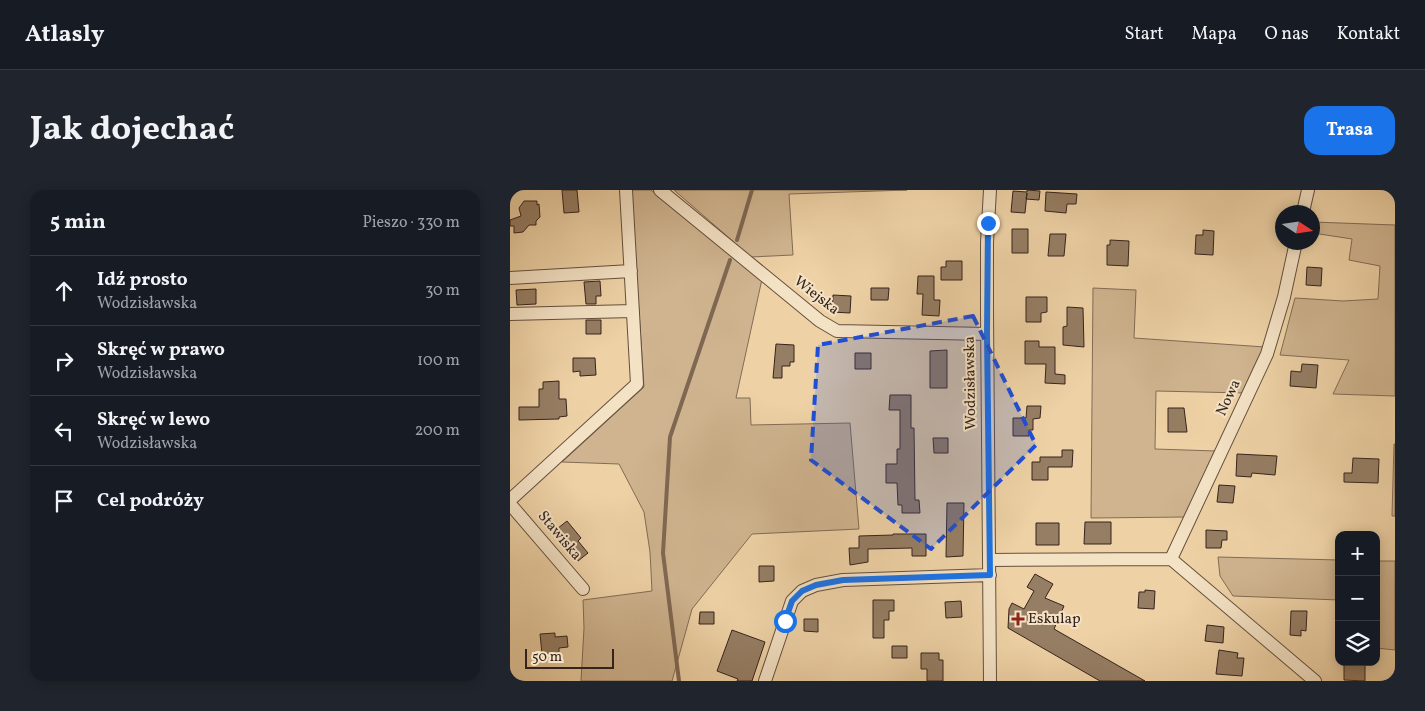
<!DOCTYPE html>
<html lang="pl">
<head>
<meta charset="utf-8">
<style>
	body { margin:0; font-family:Vollkorn,serif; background:#20242c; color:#f1f3f6 }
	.controls { position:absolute; right:15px; bottom:15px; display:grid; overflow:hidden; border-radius:10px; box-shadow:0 2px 12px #0003 }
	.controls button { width:45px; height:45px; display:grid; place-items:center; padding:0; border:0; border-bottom:1px solid #363941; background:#171b24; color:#f1f3f6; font:25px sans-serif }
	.compass { position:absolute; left:765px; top:15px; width:45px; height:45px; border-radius:50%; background:#171b24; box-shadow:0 2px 12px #0003; rotate:102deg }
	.scale { position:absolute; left:15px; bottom:12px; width:89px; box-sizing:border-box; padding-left:5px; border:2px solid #36231c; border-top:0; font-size:14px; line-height:18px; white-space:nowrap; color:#36231c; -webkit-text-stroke:4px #f4e2c5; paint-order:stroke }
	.stop { position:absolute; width:15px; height:15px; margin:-11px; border:4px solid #1a73e8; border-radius:50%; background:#fff }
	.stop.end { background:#1a73e8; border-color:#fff; box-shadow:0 1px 5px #0008 }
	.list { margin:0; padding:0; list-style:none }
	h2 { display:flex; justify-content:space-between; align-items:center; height:65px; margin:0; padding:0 20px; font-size:21px }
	h2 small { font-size:16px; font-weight:400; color:#9ea1a6 }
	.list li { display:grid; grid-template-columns:32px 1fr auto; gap:15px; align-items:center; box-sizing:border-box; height:70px; padding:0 20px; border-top:1px solid #363941 }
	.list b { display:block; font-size:19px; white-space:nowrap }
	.list p { margin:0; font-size:16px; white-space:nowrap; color:#9ea1a6 }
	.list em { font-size:16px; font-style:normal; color:#9ea1a6 }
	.icon { flex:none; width:28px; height:28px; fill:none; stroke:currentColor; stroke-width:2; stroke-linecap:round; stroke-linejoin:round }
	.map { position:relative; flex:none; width:885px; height:491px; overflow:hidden; border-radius:15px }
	header { display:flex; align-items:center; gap:30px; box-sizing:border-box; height:70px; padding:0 25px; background:#171b24; border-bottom:1px solid #363941 }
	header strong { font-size:24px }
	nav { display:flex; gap:28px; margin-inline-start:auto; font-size:18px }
	.intro { display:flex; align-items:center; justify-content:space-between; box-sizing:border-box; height:120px; padding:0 30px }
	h1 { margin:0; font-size:35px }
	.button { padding:12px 22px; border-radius:15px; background:#1a73e8; color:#fff; font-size:18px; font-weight:700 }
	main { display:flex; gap:30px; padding:0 30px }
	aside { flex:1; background:#171b24; border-radius:15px; box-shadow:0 2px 12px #0003 }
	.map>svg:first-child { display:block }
	.green { fill:#cfb48f; stroke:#826c56 }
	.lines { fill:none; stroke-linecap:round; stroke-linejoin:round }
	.stream { stroke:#7f6853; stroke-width:4 }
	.building { fill:#967e64; stroke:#36231c }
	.minor-casing { stroke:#644f3e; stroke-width:14 }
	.minor { stroke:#f4e2c5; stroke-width:12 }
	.route { stroke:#1a73e8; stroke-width:6 }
	.marked { fill:#1d4ed8; fill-opacity:0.2; stroke:#1d4ed8; stroke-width:4; stroke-dasharray:10 6; stroke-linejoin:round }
	.poi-dot { fill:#8f2418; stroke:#f4e2c5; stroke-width:2 }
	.labels { text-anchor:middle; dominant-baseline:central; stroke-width:4; stroke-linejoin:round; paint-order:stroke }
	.street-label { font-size:15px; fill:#36231c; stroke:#f4e2c5 }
	.poi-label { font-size:15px; fill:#36231c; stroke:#f4e2c5; text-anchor:start }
</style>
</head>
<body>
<header>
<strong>Atlasly</strong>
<nav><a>Start</a><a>Mapa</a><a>O nas</a><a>Kontakt</a></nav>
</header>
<div class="intro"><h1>Jak dojechać</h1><a class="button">Trasa</a></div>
<main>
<aside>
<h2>5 min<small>Pieszo · 330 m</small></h2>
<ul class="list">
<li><svg class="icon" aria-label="ahead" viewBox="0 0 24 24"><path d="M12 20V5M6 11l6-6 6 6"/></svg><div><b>Idź prosto</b><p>Wodzisławska</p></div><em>30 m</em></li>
<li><svg class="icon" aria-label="right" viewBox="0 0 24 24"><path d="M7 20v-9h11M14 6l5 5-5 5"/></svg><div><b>Skręć w prawo</b><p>Wodzisławska</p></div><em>100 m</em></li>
<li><svg class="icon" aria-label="left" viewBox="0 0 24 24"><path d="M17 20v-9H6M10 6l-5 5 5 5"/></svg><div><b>Skręć w lewo</b><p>Wodzisławska</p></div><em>200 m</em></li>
<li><svg class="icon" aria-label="arrive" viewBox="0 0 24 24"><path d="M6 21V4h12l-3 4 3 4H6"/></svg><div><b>Cel podróży</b></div></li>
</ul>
</aside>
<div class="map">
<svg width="885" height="491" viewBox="0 0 885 491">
	<rect width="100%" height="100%" fill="#eed2a6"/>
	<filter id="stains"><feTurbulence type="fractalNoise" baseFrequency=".004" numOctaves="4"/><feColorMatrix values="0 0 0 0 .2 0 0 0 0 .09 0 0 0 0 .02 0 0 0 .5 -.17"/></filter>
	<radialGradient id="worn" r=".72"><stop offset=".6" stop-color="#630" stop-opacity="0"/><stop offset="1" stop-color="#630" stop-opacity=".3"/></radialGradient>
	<!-- green -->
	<path class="green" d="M121,0H141L252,89L226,208H240L241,235L340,233L349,339L242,344L182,419L162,491H71L74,438L73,410L142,401L140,362L134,322L109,274L52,272L134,197Z
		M164,0H397L279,4L283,65L241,67Z
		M803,32L885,35V206L823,204L839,170L770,165L785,108L833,111L868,109L870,76L839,70L842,49L803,43Z
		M583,98L626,100L624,148L755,157L735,203L646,201L645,259L706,261L676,327L581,328Z
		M884,254H885V326H882Z
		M708,367L829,370V410L723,406L710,386Z
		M866,371H885V460L866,458Z"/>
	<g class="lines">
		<!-- stream -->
		<path class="stream" d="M227,50L242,0
			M169,491L153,363L160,247L220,70"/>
	</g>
	<!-- building -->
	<path class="building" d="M52,0H67L69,22L54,23Z
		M517,0L530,1L529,10L516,9L517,3L515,23L501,22L503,1L517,2Z
		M536,2L567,4L566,14H557L556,23L535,21Z
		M14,11H27V15L29,14L30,27L26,31V35H19L13,42L4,43V36H0V30L11,26L9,18Z
		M502,39H518V63H502Z
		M693,40L704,41L703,65L685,64L686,45H693Z
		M540,44H556L554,66H538Z
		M600,50L619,51L618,76L597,75V55H600Z
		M436,71H452V90H431V77H436Z
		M797,77L812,78L811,96L796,95Z
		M408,86H424V110H430L429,126L412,125L413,104H407Z
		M90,91L91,106H86V114H76L74,92Z
		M361,98H379L378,110H361Z
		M26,99V114L7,115L6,100Z
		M323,105L341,106L340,123L322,122Z
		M516,107H537V122L531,123V132H516Z
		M557,117L573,118L574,157L553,155V137L557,136Z
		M76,130H91V144H76Z
		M515,151H529V157H545V184L555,185V194L535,193L536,174H515Z
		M266,154L284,155V172H280V176H272V188H263Z
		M437,160V198H420V161Z
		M345,163H361V179H345Z
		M63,168H85L86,185L70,186V181L63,182Z
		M792,174L808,175L806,198L780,196L781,181L791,182Z
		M49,191V209H56L57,226L49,227V229L9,230V217H29V199H33V192Z
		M380,205H401V238H404L405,310H409L410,323H392V315H388L387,293H376V274H387V259H390V220H379Z
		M517,216H531L530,228L523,229V240H519V246H503V228H516Z
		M658,218H674L677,242H658Z
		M423,248H438V263H424Z
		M552,260H563L562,277H538V290H522V272H530V267H552Z
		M727,264L767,266L765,285L742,283L741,287L726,286Z
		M843,268L869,269L868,293L834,292V283H842Z
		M709,295L725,296L723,313L707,312Z
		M437,313H454L453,366L436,367Z
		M57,331L71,348L68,351L78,363L68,371L43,342Z
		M575,332H601V354H574Z
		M526,333H549V355H526Z
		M696,340L717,341V350H712L711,358H696Z
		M383,344H416V366H402V358L358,359V372L340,375L339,358H349V346L383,345Z
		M249,376H264V391L249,392Z
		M525,384L543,394L535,408L554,416L544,439L635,491H590L498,438L499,419L502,413L514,419L524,401L517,397Z
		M635,400L645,401L644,419L628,418L629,402H635Z
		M363,410H384V421H379V430H374V448H363Z
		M451,411L452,427L436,428L435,412Z
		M781,421H797L796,441L791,440V446L780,445Z
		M190,422H204V434H189Z
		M294,429H308V442L294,441Z
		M697,435L714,437L713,453L695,451Z
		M222,440L255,452L242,491H227L228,489L207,481Z
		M45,443V447L57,446L58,457L49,458V463L32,464L30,444Z
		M382,456H397V468H382Z
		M709,460L728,463L727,468H734L732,486L706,484Z
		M411,463H429V470H433V491H417V479H411Z
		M834,474L855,475V491L834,490Z"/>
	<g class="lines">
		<defs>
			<path id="minor" d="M150,0L310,131L327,141L477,144
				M793,22L798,0
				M0,88L121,81
				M0,124L123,121
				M0,310L127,194L116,0
				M0,314L73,399
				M661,369L805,491
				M480,370L661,369L757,164L774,107L786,52
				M255,491L282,411L292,401L306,395L333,390L480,385
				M480,491L477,124V53L480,0"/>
		</defs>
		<!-- minor casing -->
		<use href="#minor" class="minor-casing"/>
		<!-- minor -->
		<use href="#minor" class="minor"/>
	</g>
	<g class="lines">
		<!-- route -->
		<path class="route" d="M275,431L282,411L292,401L306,395L333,390L480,385L477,144L478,33"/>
	</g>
	<!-- marked area -->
	<path class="marked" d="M463,126L526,255L421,359L301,270L308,155Z"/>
	<!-- markers -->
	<path class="poi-dot" d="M505.5 421.5h5v5h5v5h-5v5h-5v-5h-5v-5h5z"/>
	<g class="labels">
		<!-- street labels -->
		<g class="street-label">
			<text transform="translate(306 106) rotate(38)">Wiejska</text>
			<text transform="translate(461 193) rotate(-91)">Wodzisławska</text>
			<text transform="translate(719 208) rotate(-65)">Nowa</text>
			<text transform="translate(49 346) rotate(50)">Stawiska</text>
		</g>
		<!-- poi labels -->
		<g class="poi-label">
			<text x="518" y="429">Eskulap</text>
		</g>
	</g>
	<rect width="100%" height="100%" filter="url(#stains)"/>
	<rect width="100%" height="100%" fill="url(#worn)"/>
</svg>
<div class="controls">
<button>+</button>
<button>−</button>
<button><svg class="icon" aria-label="layers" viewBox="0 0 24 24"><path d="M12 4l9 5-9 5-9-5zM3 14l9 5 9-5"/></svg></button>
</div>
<svg class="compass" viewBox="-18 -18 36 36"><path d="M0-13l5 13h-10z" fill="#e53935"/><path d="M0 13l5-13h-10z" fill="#9ea1a6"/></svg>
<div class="scale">50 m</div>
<div class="stop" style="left:275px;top:431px"></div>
<div class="stop end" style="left:478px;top:33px"></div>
</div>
</main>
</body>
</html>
